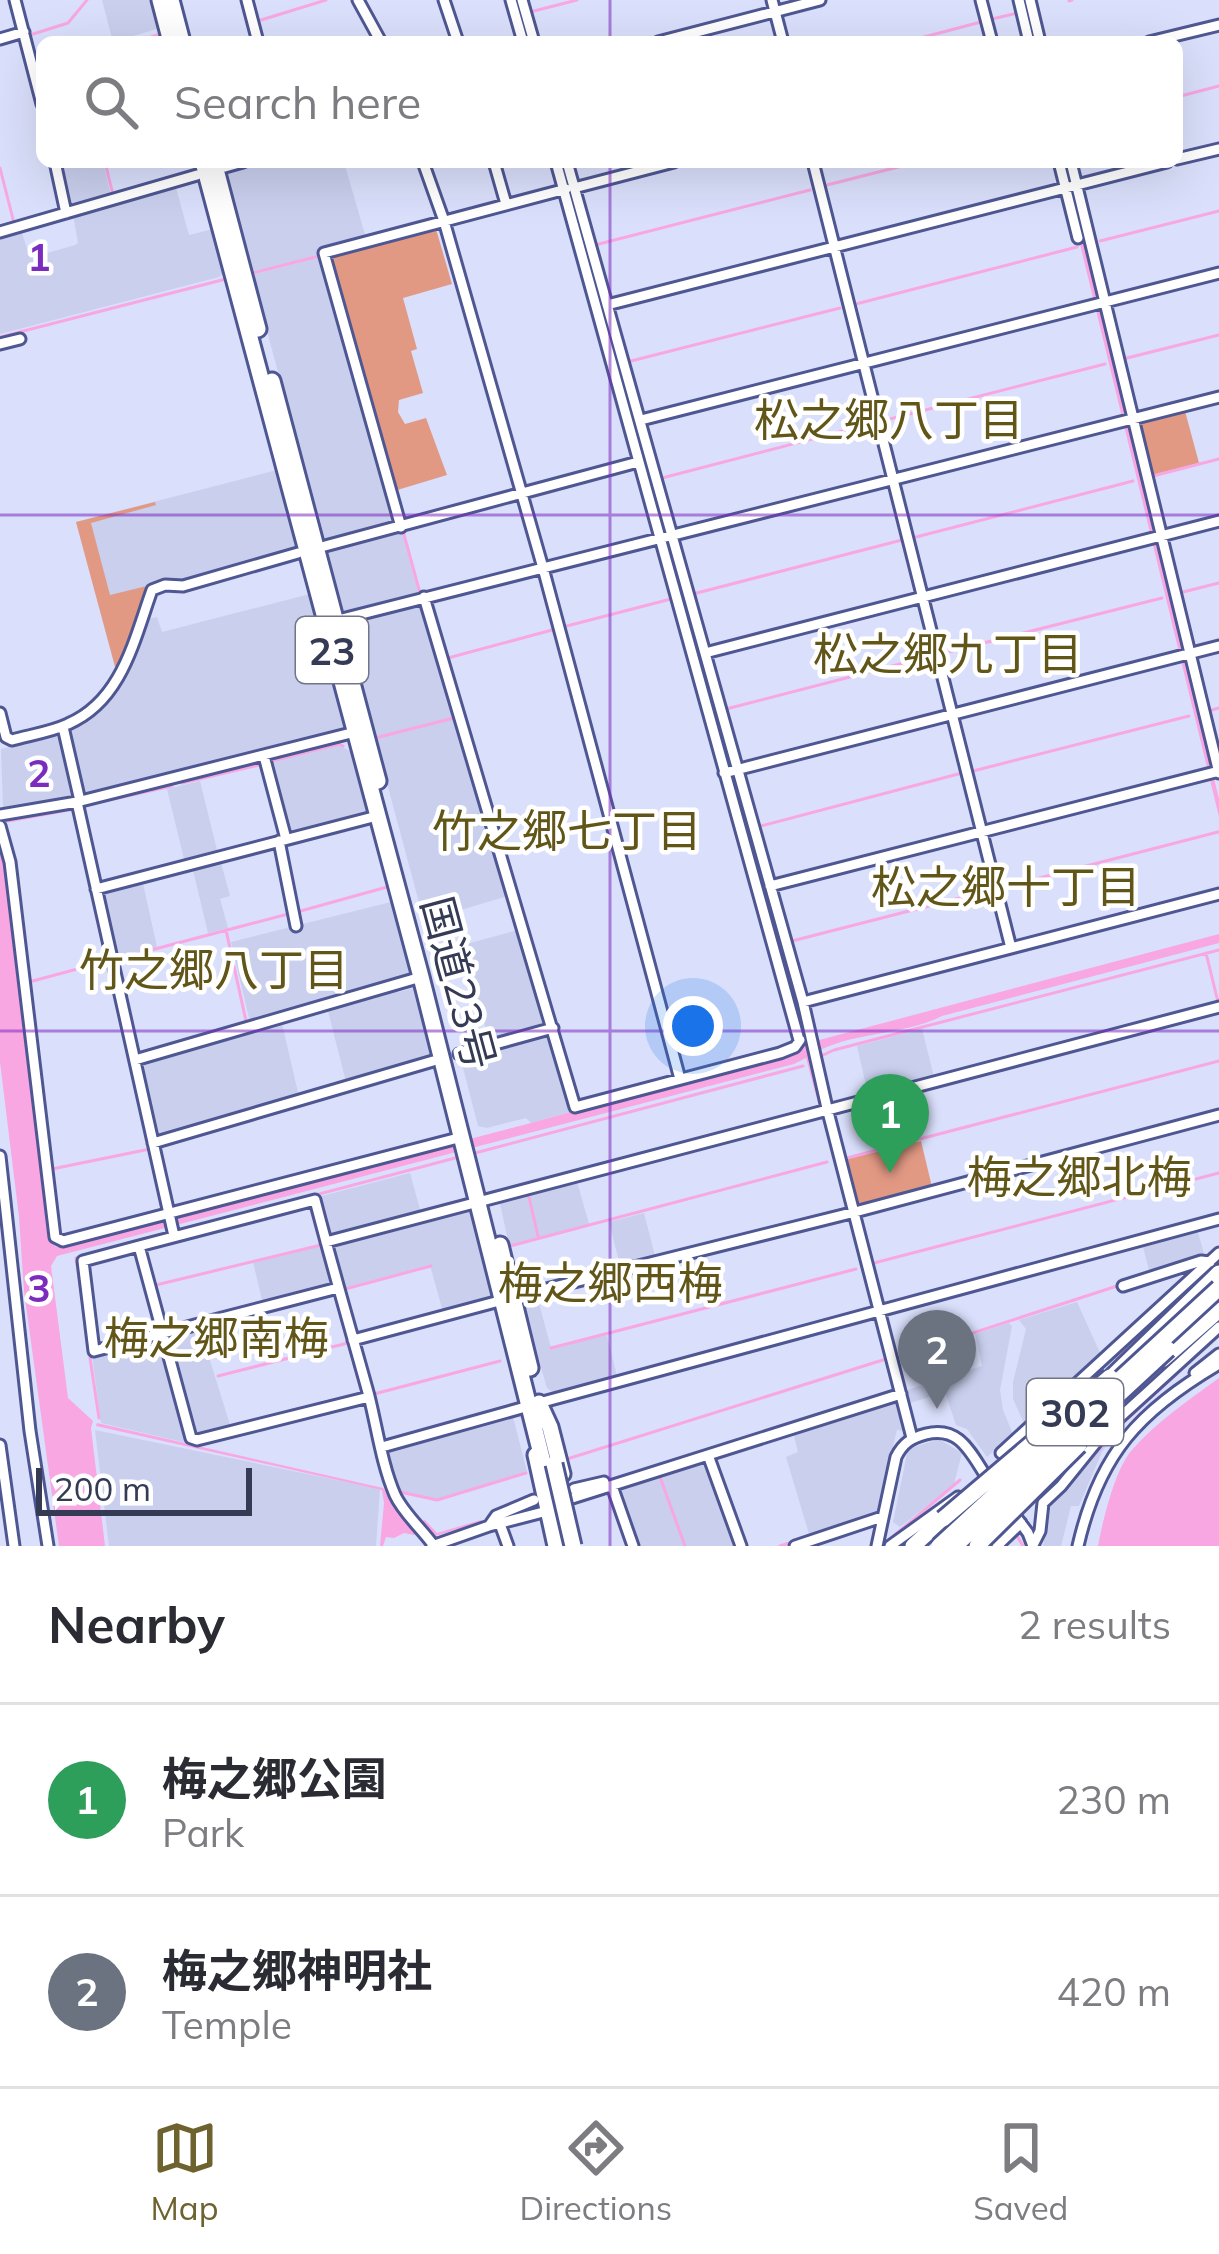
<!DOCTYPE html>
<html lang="en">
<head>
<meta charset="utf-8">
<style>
	body { margin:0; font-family:Mulish,"Noto Sans JP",sans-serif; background:#f2f2f3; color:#2b2b33 }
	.scale { position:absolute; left:36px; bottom:30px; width:216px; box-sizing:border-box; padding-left:12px; border:6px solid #353a55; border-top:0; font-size:33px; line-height:42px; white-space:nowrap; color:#353a55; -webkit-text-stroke:9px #fff; paint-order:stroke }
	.you { position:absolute; left:693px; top:1026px; width:42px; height:42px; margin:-30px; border:9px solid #fff; border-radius:50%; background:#1a73e8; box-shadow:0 0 0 18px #1a73e833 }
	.badge { display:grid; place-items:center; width:78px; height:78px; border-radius:50%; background:#6e632f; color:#fff; font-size:39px; font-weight:700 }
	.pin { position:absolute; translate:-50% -99px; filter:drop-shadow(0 3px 6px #0008) }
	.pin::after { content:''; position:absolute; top:63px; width:42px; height:36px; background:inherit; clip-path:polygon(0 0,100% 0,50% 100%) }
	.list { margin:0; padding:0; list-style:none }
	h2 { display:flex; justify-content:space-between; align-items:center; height:156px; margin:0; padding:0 48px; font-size:51px }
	h2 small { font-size:39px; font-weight:400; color:#7c7c81 }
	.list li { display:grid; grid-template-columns:78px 1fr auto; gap:36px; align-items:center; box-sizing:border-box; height:192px; padding:0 48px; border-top:3px solid #e1e1e2 }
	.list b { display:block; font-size:45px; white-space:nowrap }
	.list p { margin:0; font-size:39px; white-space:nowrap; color:#7c7c81 }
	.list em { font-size:39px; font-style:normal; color:#7c7c81 }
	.icon { flex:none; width:66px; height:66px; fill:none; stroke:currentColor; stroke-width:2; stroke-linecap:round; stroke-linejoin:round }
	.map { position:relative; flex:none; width:1219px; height:1546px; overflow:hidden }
	.search { position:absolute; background:#fff; box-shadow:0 12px 48px #0002; left:36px; right:36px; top:36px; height:132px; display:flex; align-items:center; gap:30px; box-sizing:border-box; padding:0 42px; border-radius:18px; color:#7c7c81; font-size:45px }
	.sheet { height:540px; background:#fff }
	nav { display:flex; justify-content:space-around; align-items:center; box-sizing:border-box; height:168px; border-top:3px solid #e1e1e2; background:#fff; font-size:33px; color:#7c7c81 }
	nav a { display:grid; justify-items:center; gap:6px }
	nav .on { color:#6e632f }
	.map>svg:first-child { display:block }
	.built { fill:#c9cfed }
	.green { fill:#e29984 }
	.water { fill:#f8a7e3 }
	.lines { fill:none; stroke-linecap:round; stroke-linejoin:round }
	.stream { stroke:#f8a7e3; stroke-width:3 }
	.minor-casing { stroke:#4f5792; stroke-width:15 }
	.highway-casing { stroke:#4f5792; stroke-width:21 }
	.minor { stroke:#fff; stroke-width:9 }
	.highway { stroke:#fff; stroke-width:15 }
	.highway-bridge-casing { stroke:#4f5792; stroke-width:21; stroke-linecap:butt }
	.highway-bridge { stroke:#fff; stroke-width:15 }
	.grid { fill:none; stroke:#7b2cbf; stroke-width:3; stroke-opacity:0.55 }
	.labels { text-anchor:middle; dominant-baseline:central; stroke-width:9; stroke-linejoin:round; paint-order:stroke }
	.shield { fill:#fff; stroke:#727588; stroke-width:3 }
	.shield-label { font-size:39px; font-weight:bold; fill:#353a55 }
	.street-label { font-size:42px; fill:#353a55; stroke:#fff }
	.neighbourhood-label { font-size:45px; fill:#625518; stroke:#fff }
	.grid-label { font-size:39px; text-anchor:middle; font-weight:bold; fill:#7b2cbf; stroke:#fff; stroke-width:9; stroke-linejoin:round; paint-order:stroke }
</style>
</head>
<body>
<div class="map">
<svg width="1219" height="1546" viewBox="0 0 1219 1546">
	<rect width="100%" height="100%" fill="#dadffb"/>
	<!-- built -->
	<path class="built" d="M102,0H153L160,28L126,38L123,42H113Z
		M58,162H103L111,196L70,206L67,204Z
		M254,162H344L366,238L320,249V254L252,273L224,170Z
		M175,184L189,235L213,229L225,271L219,277L0,334V237L21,230L30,258L75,245L78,243L73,214Z
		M320,257L397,525L324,544L252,275Z
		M277,470L298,551L181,583L164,580L151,585L117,674L76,522Z
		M401,529L419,594L346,612L340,609L325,550Z
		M310,594L345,720L344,726L337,733L87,794L82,792L67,733L70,727L103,706L121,683L146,619L157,617L162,632Z
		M422,603L511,895L424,921L345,627L348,622Z
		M55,735L59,737L72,800L7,811L3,806L1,749Z
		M339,745L353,753L368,814L287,834L269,762Z
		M200,781L218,854L185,863L167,789Z
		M220,859L230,896L220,899L228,928L208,933L192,866Z
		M142,879L157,947L114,958L99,891Z
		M391,902L411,977L250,1022L231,942Z
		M522,929L549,1025L490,1042L466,962L437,970L433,953Z
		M414,988L433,1059L346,1082L327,1007L397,989L399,992Z
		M281,1019L299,1097L155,1140L139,1065L142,1062Z
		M922,1029L934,1077L868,1094L857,1046Z
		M550,1032L573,1111L531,1123L526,1118L487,1128L478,1126L460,1056Z
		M410,1173L421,1213L332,1235L328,1233L318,1197Z
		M576,1178L589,1224L509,1245L499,1199Z
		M470,1208L474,1211L495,1297L443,1312L430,1265L343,1288L333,1245Z
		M644,1213L655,1256L620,1265L609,1222Z
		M1197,1229L1205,1257L1150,1274L1142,1243Z
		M320,1246L332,1286L263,1304L253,1262Z
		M537,1296L551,1348L607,1335L617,1377L554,1393L547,1388L522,1303Z
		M1077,1302L1101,1355L1024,1423L1013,1399V1382L1026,1329L1019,1320Z
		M1009,1323L1012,1326L1000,1390L1003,1410L1013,1434L987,1457L967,1429L956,1425L945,1392L910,1403L907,1390L982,1366L975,1334Z
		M200,1328L231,1428L196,1435L170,1337Z
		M160,1340L163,1342L187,1443L101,1423L92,1355Z
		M897,1398L906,1431L897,1430L876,1513L809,1534L786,1457L798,1452L793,1432Z
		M513,1417L527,1472L437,1500L398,1491L388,1452Z
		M1117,1424L1121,1427L1102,1452L1079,1506H1071L1061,1546H1043L1052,1500L1065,1487Z
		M95,1430L380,1489L376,1546H109Z
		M939,1439L962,1453L954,1484L900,1527L893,1522L908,1449Z
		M704,1461L736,1546H639L619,1489Z"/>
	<!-- green -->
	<path class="green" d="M436,229L452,284L403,298L417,349L411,351L423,393L399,400L398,412L405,424L426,418L447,475L394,491L327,258Z
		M1185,411L1199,463L1152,475L1140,426L1143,421Z
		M155,502L156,505L91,523L110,595L151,585L117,674L76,522Z
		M921,1141L932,1187L858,1204L847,1159Z"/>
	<!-- water -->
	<path class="water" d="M559,162H563L808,1043L1219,934V943L942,1016C903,1036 850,1031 811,1055L887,1359L806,1058L794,1064L57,1256L51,1266L68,1398L93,1421L91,1428L105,1546H59L24,1291L19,1217L0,1062V844L4,852L52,1243L56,1247L531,1123L803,1047Z
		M1060,162L1083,238L1219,799V817Z
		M1219,1378V1546H1098C1103,1520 1115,1469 1132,1450C1156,1422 1190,1399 1219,1378Z
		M97,1423L383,1488L409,1525L425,1520L437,1533L481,1520L482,1522L435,1536L425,1524L413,1528L416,1534L414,1535L404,1533L394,1538L386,1537L383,1546H380L384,1503L382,1490L96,1426Z"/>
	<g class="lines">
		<!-- stream -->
		<path class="stream" d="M242,0L253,42
			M439,0L453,42
			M1069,1L1072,0
			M530,12L577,0
			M992,19L1018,13
			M261,20L326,0
			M30,35L68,23L87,0
			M135,42L161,34
			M905,42L981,22
			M40,71L42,70
			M1177,97L1219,86
			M105,162L113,195
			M0,168L14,223
			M827,185L918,162
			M460,222L557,197
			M1100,241L1219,211
			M595,245L810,190
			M253,273L319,256
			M856,304L1077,247
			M0,337L226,279
			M1127,358L1219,335
			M627,362L840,308
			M886,420L1105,364
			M1153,476L1219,459
			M662,478L870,424
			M403,531L420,593
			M916,537L1133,481
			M1183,592L1219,583
			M693,594L902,540
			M563,627L671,599
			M552,630L448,658L578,1098
			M944,653L1162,598
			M726,709L931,656
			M1212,710L1219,708
			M375,738L454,718
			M272,761L339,744L343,746
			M973,771L1189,716
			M182,783L259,765
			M82,806L172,786
			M8,821L74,809
			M757,827L962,773
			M1001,888L1218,832
			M297,912L387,887
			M226,930L246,1021
			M792,941L991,890
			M1206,953L1218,1002
			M117,959L288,914
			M29,982L107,961
			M821,1056L834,1050L1219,950
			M160,1146L370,1084
			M475,1153L803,1066
			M847,1158L1219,1061
			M52,1169L150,1149
			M528,1193L538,1236
			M310,1206L332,1283
			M179,1231L459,1157
			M510,1246L827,1162
			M874,1263L1219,1173
			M156,1285L321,1245
			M345,1289L431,1266
			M335,1295L362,1393
			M89,1347L76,1258L168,1233
			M551,1348L856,1269
			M1107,1349L1130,1327
			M899,1357L1117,1286
			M90,1358L99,1418
			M1116,1358L1219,1263
			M218,1376L348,1343
			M374,1394L500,1361
			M365,1404L372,1430
			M1102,1423L1164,1367
			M567,1459L886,1359
			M660,1477L685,1546
			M400,1492L437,1500L526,1473
			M609,1496L627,1546
			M1050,1504L1122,1424L1219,1335
			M890,1539L960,1480
			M1004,1545L1017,1536L1023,1546
			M780,1546L868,1517"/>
		<defs>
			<path id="minor" d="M15,0L42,104
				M247,0L258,42
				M358,0L381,42
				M444,0L458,42
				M511,0L523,42
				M522,0L534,42
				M772,0L783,42
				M981,0L992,42
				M1019,0L1029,42
				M1030,0L1040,42
				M0,39L24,32
				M658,42L820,0
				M1149,42L1219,25
				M1177,159L1219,149
				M55,162L66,213
				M423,162L444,221L543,568L680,1079
				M494,162L506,204
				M556,162L799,1040
				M567,162L803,1002L827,1108L912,1438
				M813,162L1011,948
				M1059,162L1078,238
				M1071,162L1219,773
				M225,167L243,162
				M574,188L674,162
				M0,232L197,175
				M607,305L1167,162
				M0,344L20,339
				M641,420L1219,273
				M401,527L324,253L566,189
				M325,546L638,462
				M424,597L575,1107L780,1053L795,1047L800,1040
				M334,621L1219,397
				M705,653L1219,521
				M0,713L6,737L12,740C30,735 51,732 68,724C122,701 134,640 152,590L165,585L183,586L298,553
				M63,727L80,801
				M264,756L286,839
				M724,773L1219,646
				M77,802L174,1236
				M0,815L77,802L359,731
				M0,826L10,862L55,1237L63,1241L462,1137
				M279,841L296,926
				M770,886L1219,771
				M96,889L377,816
				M803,1002L1219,894
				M459,1054L553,1028
				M135,1060L421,977
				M153,1143L433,1061
				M0,1156L30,1431L48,1546
				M326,1242L1219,1007
				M139,1246L83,1261L94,1351L338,1288
				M1123,1286L1201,1261L1210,1262
				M514,1297L855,1212L1219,1115
				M353,1340L503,1300
				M1195,1373L1219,1354
				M369,1397L197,1440L191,1438L139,1246L315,1200C332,1266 351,1331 369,1396C377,1428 382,1465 395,1495C404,1514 422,1529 434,1546
				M539,1403L1219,1219
				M0,1445L14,1546
				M382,1447L529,1406
				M1001,1453L1219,1253
				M708,1455L741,1546
				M612,1486L633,1546
				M574,1489L604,1482
				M569,1499L901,1394
				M1011,1510L1028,1533L1033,1546
				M500,1524L508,1546
				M489,1526L496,1516L534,1500
				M1033,1545L1040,1531L1043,1503L1061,1486L1107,1429L1219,1327
				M432,1546L489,1526L547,1511
				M795,1546L882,1517
				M877,1546L896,1457C903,1443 911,1438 926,1434C962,1425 972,1457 990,1482
				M890,1546L958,1497
				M997,1546L1021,1523
				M1078,1546C1099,1454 1139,1411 1219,1364"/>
			<path id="highway" d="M160,0L171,42
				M171,0L182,42
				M203,162L421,977L544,1466
				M214,162L258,329
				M272,381L378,781
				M500,1245L530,1368
				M1163,1359L1219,1310
				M1111,1378L1219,1273
				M539,1403L550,1427L562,1474
				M536,1455L556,1546
				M913,1546L943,1519"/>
		</defs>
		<!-- minor casing -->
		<use href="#minor" class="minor-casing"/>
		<!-- highway casing -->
		<use href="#highway" class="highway-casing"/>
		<!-- minor -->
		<use href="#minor" class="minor"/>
		<!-- highway -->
		<use href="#highway" class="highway"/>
		<defs>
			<path id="highway-bridge" d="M554,1464L573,1546
				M943,1519L1110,1377
				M939,1546L1219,1288
				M955,1546L1168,1349
				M977,1546L1079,1445"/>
		</defs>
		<!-- highway-bridge casing -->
		<use href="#highway-bridge" class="highway-bridge-casing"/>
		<!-- highway-bridge -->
		<use href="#highway-bridge" class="highway-bridge"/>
	</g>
	<!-- grid -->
	<path class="grid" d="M610,0V42M610,162V1546M0,515H1219M0,1031H1219"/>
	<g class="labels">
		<!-- shield labels -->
		<g class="shield">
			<rect x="296" y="617" width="72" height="66" rx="9"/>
			<rect x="1027" y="1379" width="96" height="66" rx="9"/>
		</g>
		<g class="shield-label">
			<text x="332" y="650">23</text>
			<text x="1075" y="1412">302</text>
		</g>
		<!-- street labels -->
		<g class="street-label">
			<text transform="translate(459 983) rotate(75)">国道23号</text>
		</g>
		<!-- neighbourhood labels -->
		<g class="neighbourhood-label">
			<text x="889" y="419">松之郷八丁目</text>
			<text x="948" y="653">松之郷九丁目</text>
			<text x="567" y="830">竹之郷七丁目</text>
			<text x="1006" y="886">松之郷十丁目</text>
			<text x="214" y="969">竹之郷八丁目</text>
			<text x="1079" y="1176">梅之郷北梅</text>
			<text x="610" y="1282">梅之郷西梅</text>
			<text x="216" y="1337">梅之郷南梅</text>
		</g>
	</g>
	<g class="grid-label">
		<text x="39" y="271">1</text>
		<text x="39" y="787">2</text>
		<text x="39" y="1302">3</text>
	</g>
</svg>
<div class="scale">200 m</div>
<div class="you"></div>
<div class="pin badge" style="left:890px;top:1173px;background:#2e9e5b">1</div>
<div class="pin badge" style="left:937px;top:1409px;background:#6b7280">2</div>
<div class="search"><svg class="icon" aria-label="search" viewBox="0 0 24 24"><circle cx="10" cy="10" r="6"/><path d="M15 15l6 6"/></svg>Search here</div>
</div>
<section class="sheet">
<h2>Nearby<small>2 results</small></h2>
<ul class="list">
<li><span class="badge" style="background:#2e9e5b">1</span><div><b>梅之郷公園</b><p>Park</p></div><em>230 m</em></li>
<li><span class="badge" style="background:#6b7280">2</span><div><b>梅之郷神明社</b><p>Temple</p></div><em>420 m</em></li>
</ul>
</section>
<nav>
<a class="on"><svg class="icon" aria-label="map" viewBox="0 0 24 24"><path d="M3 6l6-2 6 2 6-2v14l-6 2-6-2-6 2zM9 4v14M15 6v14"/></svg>Map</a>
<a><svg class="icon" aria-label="directions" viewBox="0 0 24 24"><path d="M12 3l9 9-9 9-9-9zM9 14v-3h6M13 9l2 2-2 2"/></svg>Directions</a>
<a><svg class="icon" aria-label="saved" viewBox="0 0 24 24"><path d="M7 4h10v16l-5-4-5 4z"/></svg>Saved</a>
</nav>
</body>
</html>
